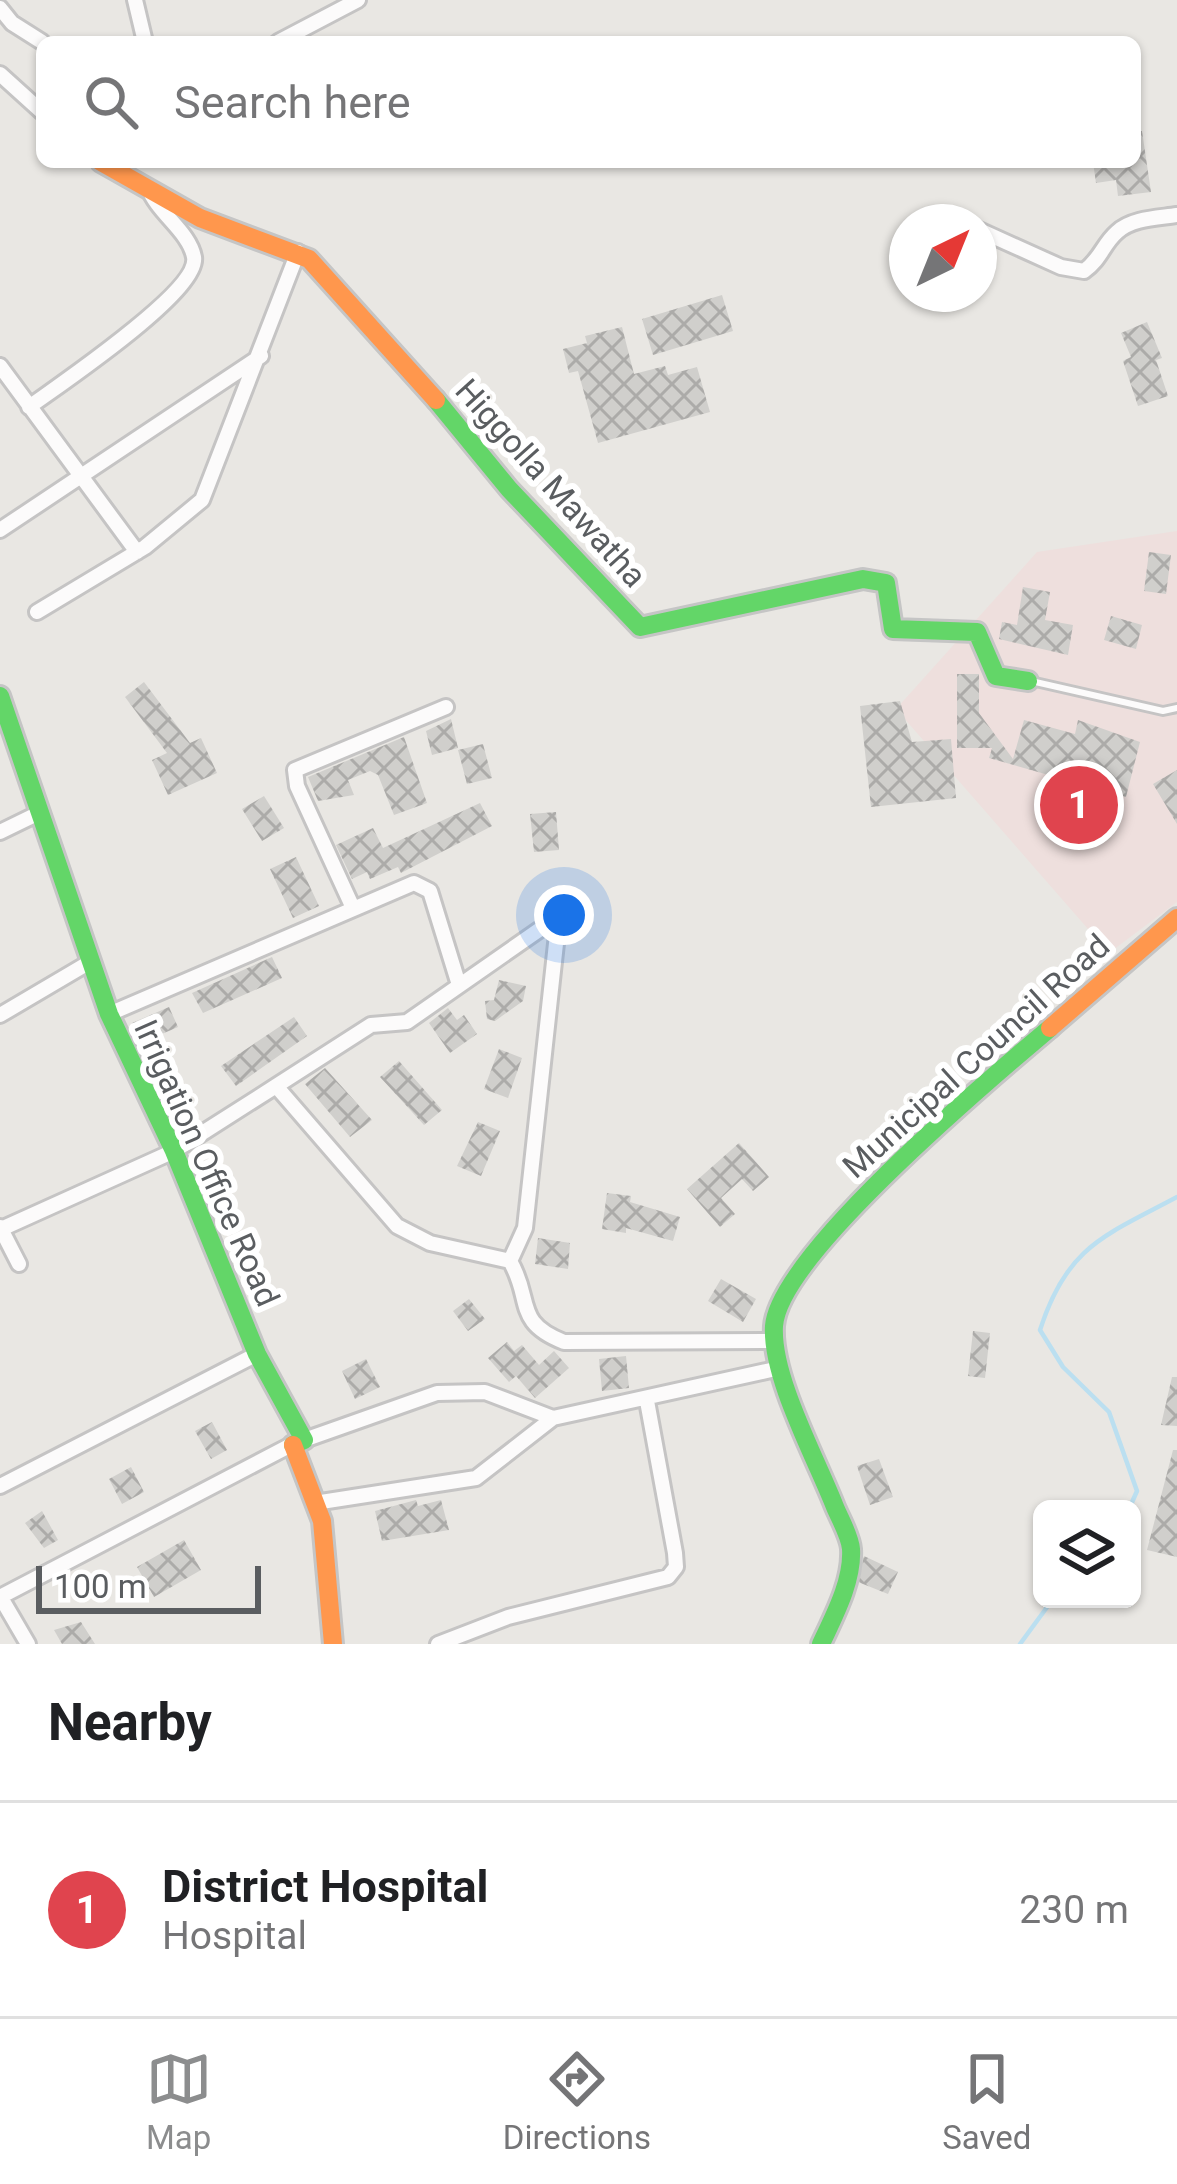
<!DOCTYPE html>
<html lang="en">
<head>
<meta charset="utf-8">
<style>
	body { margin:0; font-family:Roboto,sans-serif; background:#f6f6f6; color:#202124 }
	.controls { position:absolute; right:36px; bottom:36px; display:grid; overflow:hidden; border-radius:18px; box-shadow:0 3px 9px #0004 }
	.controls button { width:108px; height:108px; display:grid; place-items:center; padding:0; border:0; border-bottom:3px solid #e0e0e0; background:#fff; color:#202124; font:60px sans-serif }
	.compass { position:absolute; left:889px; top:204px; width:108px; height:108px; border-radius:50%; background:#fff; box-shadow:0 3px 9px #0004; rotate:43deg }
	.scale { position:absolute; left:36px; bottom:30px; width:225px; box-sizing:border-box; padding-left:12px; border:6px solid #5a5d60; border-top:0; font-size:33px; line-height:42px; white-space:nowrap; color:#5a5d60; -webkit-text-stroke:9px #fff; paint-order:stroke }
	.you { position:absolute; left:564px; top:915px; width:42px; height:42px; margin:-30px; border:9px solid #fff; border-radius:50%; background:#1a73e8; box-shadow:0 0 0 18px #1a73e833 }
	.badge { display:grid; place-items:center; width:78px; height:78px; border-radius:50%; background:#8c8d8e; color:#fff; font-size:39px; font-weight:700 }
	.pin { position:absolute; translate:-50% -50%; border:6px solid #fff; box-shadow:0 3px 12px #0006 }
	.list { margin:0; padding:0; list-style:none }
	h2 { display:flex; justify-content:space-between; align-items:center; height:156px; margin:0; padding:0 48px; font-size:51px }
	h2 small { font-size:39px; font-weight:400; color:#757577 }
	.list li { display:grid; grid-template-columns:78px 1fr auto; gap:36px; align-items:center; box-sizing:border-box; height:216px; padding:0 48px; border-top:3px solid #e0e0e0 }
	.list b { display:block; font-size:45px; white-space:nowrap }
	.list p { margin:0; font-size:39px; white-space:nowrap; color:#757577 }
	.list em { font-size:39px; font-style:normal; color:#757577 }
	.icon { flex:none; width:66px; height:66px; fill:none; stroke:currentColor; stroke-width:2; stroke-linecap:round; stroke-linejoin:round }
	.map { position:relative; flex:none; width:1177px; height:1644px; overflow:hidden }
	.search { position:absolute; background:#fff; box-shadow:0 3px 9px #0004; left:36px; right:36px; top:36px; height:132px; display:flex; align-items:center; gap:30px; box-sizing:border-box; padding:0 42px; border-radius:18px; color:#757577; font-size:45px }
	.sheet { height:372px; background:#fff }
	nav { display:flex; justify-content:space-around; align-items:center; box-sizing:border-box; height:168px; border-top:3px solid #e0e0e0; background:#fff; font-size:33px; color:#757577 }
	nav a { display:grid; justify-items:center; gap:6px }
	nav .on { color:#8c8d8e }
	.map>svg:first-child { display:block }
	.medical { fill:#eedfdd }
	.lines { fill:none; stroke-linecap:round; stroke-linejoin:round }
	.stream { stroke:#bbdff0; stroke-width:4.5 }
	.building { fill:url(#building-cross-hatch) }
	.lane-casing { stroke:#c5c4c4; stroke-width:12 }
	.street-casing { stroke:#c5c4c4; stroke-width:20 }
	.fast-casing { stroke:#c5c5c5; stroke-width:24 }
	.slow-casing { stroke:#c5c5c5; stroke-width:24 }
	.lane { stroke:#fcfbfb; stroke-width:6 }
	.street { stroke:#fcfbfb; stroke-width:14 }
	.fast { stroke:#63d668; stroke-width:18 }
	.slow { stroke:#ff974d; stroke-width:18 }
	.labels { text-anchor:middle; dominant-baseline:central; stroke-width:12; stroke-linejoin:round; paint-order:stroke }
	.street-label { font-size:33px; fill:#5a5d60; stroke:#fff }
</style>
</head>
<body>
<div class="map">
<svg width="1177" height="1644" viewBox="0 0 1177 1644">
	<defs>
		<pattern id="building-cross-hatch" width="8" height="8" patternUnits="userSpaceOnUse" patternTransform="scale(3)"><rect width="8" height="8" fill="#d0cfcc"/><path d="M0 0l8 8M0 8l8-8" fill="none" stroke="#acaba9"/></pattern>
	</defs>
	<rect width="100%" height="100%" fill="#e9e7e3"/>
	<!-- medical -->
	<path class="medical" d="M1177,531V902L1109,953L896,709L1037,552Z"/>
	<g class="lines">
		<!-- stream -->
		<path class="stream" d="M1129,1509L1137,1491L1109,1412L1063,1367L1040,1330C1067,1246 1104,1236 1177,1197
			M1020,1644L1053,1599"/>
	</g>
	<!-- building -->
	<path class="building" d="M1135,131H1142L1151,192L1118,196L1116,180L1096,183L1093,162H1135Z
		M722,295L733,331L653,355L642,319Z
		M1147,322L1162,358L1156,360L1168,396L1138,406L1123,361L1131,357L1121,333Z
		M622,327L634,374L665,366L668,375L697,367L710,412L598,443L578,371L569,373L563,349L587,343L585,336Z
		M1149,552L1171,555L1166,594L1144,591Z
		M1023,587L1050,592L1045,620L1073,625L1068,655L999,639L1002,622L1017,625Z
		M1111,616L1142,625L1136,649L1104,640Z
		M957,674H979V713L1013,759L1024,720L1075,734L1078,720L1140,742L1126,797L989,758L992,748H957Z
		M144,682L190,743L201,738L217,773L168,795L152,760L167,753L125,697Z
		M900,701L912,742L951,739L956,798L871,807L860,706Z
		M451,719L458,748L432,755L426,731Z
		M404,737L427,803L394,815L378,775L370,771L348,780L354,795L318,801L308,777Z
		M483,744L492,778L467,784L458,750Z
		M1177,770V824L1153,784Z
		M264,796L284,828L262,841L242,809Z
		M480,803L492,826L401,873L398,867L370,879L367,872L352,879L336,845L373,828L383,848Z
		M556,812L559,850L534,852L530,814Z
		M296,857L319,906L293,918L270,869Z
		M272,957L282,978L203,1013L192,993Z
		M499,980L526,986L523,1001L495,1021L487,1019L485,1001L494,1000Z
		M169,1007L178,1027L141,1043L132,1023Z
		M448,1008L457,1020L464,1015L477,1034L450,1053L429,1023Z
		M294,1017L307,1036L236,1086L221,1066Z
		M499,1049L522,1058L508,1098L484,1089Z
		M399,1061L442,1110L424,1125L380,1077Z
		M325,1068L372,1120L350,1137L305,1084Z
		M478,1122L500,1131L481,1176L457,1166Z
		M739,1143L769,1177L753,1191L742,1179L721,1198L735,1214L720,1227L687,1189Z
		M607,1193L631,1196L630,1202L680,1217L673,1241L626,1228V1233L602,1229Z
		M538,1238L570,1243L568,1269L535,1264Z
		M721,1279L756,1299L743,1322L708,1301Z
		M469,1299L485,1319L468,1331L453,1311Z
		M973,1331L990,1333L985,1378L968,1376Z
		M507,1342L514,1351L522,1345L539,1365L554,1351L569,1368L535,1398L516,1376L509,1382L488,1358Z
		M626,1356L629,1388L602,1391L599,1359Z
		M366,1359L380,1387L355,1399L342,1371Z
		M1172,1377H1177V1426L1161,1425Z
		M212,1422L227,1450L211,1459L195,1431Z
		M1173,1450H1177V1557L1147,1550Z
		M879,1459L893,1497L870,1505L857,1466Z
		M131,1467L144,1492L122,1504L109,1479Z
		M416,1500L418,1506L441,1500L449,1530L382,1541L375,1511Z
		M42,1511L58,1540L44,1548L25,1523Z
		M184,1540L201,1570L154,1597L137,1567Z
		M864,1556L898,1572L888,1594L858,1582Z
		M81,1622L95,1644H62L54,1630Z"/>
	<g class="lines">
		<defs>
			<path id="lane" d="M1031,681L1163,711L1177,708"/>
			<path id="street" d="M135,0L145,42
				M0,8L12,23L42,42
				M278,42L358,0
				M0,74L42,112
				M979,230L1061,267L1084,271C1101,259 1103,244 1117,232C1132,218 1158,218 1177,215
				M0,366L137,552
				M29,407C59,385 200,291 194,257C189,231 157,213 148,187
				M0,530L261,356
				M37,612L145,547L202,500L298,252
				M0,832L39,813
				M353,908L297,786L295,770L446,707
				M109,1014L414,883L430,891L459,985
				M0,1015L90,962
				M276,1086L371,1025L407,1022L559,916
				M0,1227L19,1264
				M1,1229L174,1151L276,1086L397,1226L430,1243L510,1261C533,1300 513,1322 564,1342L774,1341
				M510,1261L525,1228L559,916
				M304,1440L437,1393L485,1392L553,1418
				M0,1486L257,1354
				M321,1502L476,1478L553,1418L780,1368
				M0,1596L28,1644
				M0,1597L293,1444
				M438,1644L508,1617L668,1577L676,1567L675,1553L647,1401"/>
			<path id="fast" d="M436,400L509,489L640,627L863,579L886,583L893,629L977,632L996,676L1028,681
				M0,696L109,1014L174,1151L257,1354L304,1440L293,1445
				M821,1644C834,1616 853,1581 851,1549C850,1536 840,1519 835,1507C816,1458 771,1377 774,1326C779,1256 992,1077 1050,1028"/>
			<path id="slow" d="M101,162L200,218L309,259L436,400
				M1050,1028L1177,918
				M293,1445L322,1521L333,1644"/>
		</defs>
		<!-- lane casing -->
		<use href="#lane" class="lane-casing"/>
		<!-- street casing -->
		<use href="#street" class="street-casing"/>
		<!-- fast casing -->
		<use href="#fast" class="fast-casing"/>
		<!-- slow casing -->
		<use href="#slow" class="slow-casing"/>
		<!-- lane -->
		<use href="#lane" class="lane"/>
		<!-- street -->
		<use href="#street" class="street"/>
		<!-- fast -->
		<use href="#fast" class="fast"/>
		<!-- slow -->
		<use href="#slow" class="slow"/>
	</g>
	<g class="labels">
		<!-- street labels -->
		<g class="street-label">
			<text transform="translate(551 483) rotate(48)">Higgolla Mawatha</text>
			<text transform="translate(976 1056) rotate(-42)">Municipal Council Road</text>
			<text transform="translate(207 1163) rotate(66)">Irrigation Office Road</text>
		</g>
	</g>
</svg>
<div class="controls">
<button><svg class="icon" aria-label="layers" viewBox="0 0 24 24"><path d="M12 4l9 5-9 5-9-5zM3 14l9 5 9-5"/></svg></button>
</div>
<svg class="compass" viewBox="-18 -18 36 36"><path d="M0-13l5 13h-10z" fill="#e53935"/><path d="M0 13l5-13h-10z" fill="#757577"/></svg>
<div class="scale">100 m</div>
<div class="you"></div>
<div class="pin badge" style="left:1079px;top:805px;background:#e0444e">1</div>
<div class="search"><svg class="icon" aria-label="search" viewBox="0 0 24 24"><circle cx="10" cy="10" r="6"/><path d="M15 15l6 6"/></svg>Search here</div>
</div>
<section class="sheet">
<h2>Nearby<small></small></h2>
<ul class="list">
<li><span class="badge" style="background:#e0444e">1</span><div><b>District Hospital</b><p>Hospital</p></div><em>230 m</em></li>
</ul>
</section>
<nav>
<a class="on"><svg class="icon" aria-label="map" viewBox="0 0 24 24"><path d="M3 6l6-2 6 2 6-2v14l-6 2-6-2-6 2zM9 4v14M15 6v14"/></svg>Map</a>
<a><svg class="icon" aria-label="directions" viewBox="0 0 24 24"><path d="M12 3l9 9-9 9-9-9zM9 14v-3h6M13 9l2 2-2 2"/></svg>Directions</a>
<a><svg class="icon" aria-label="saved" viewBox="0 0 24 24"><path d="M7 4h10v16l-5-4-5 4z"/></svg>Saved</a>
</nav>
</body>
</html>
